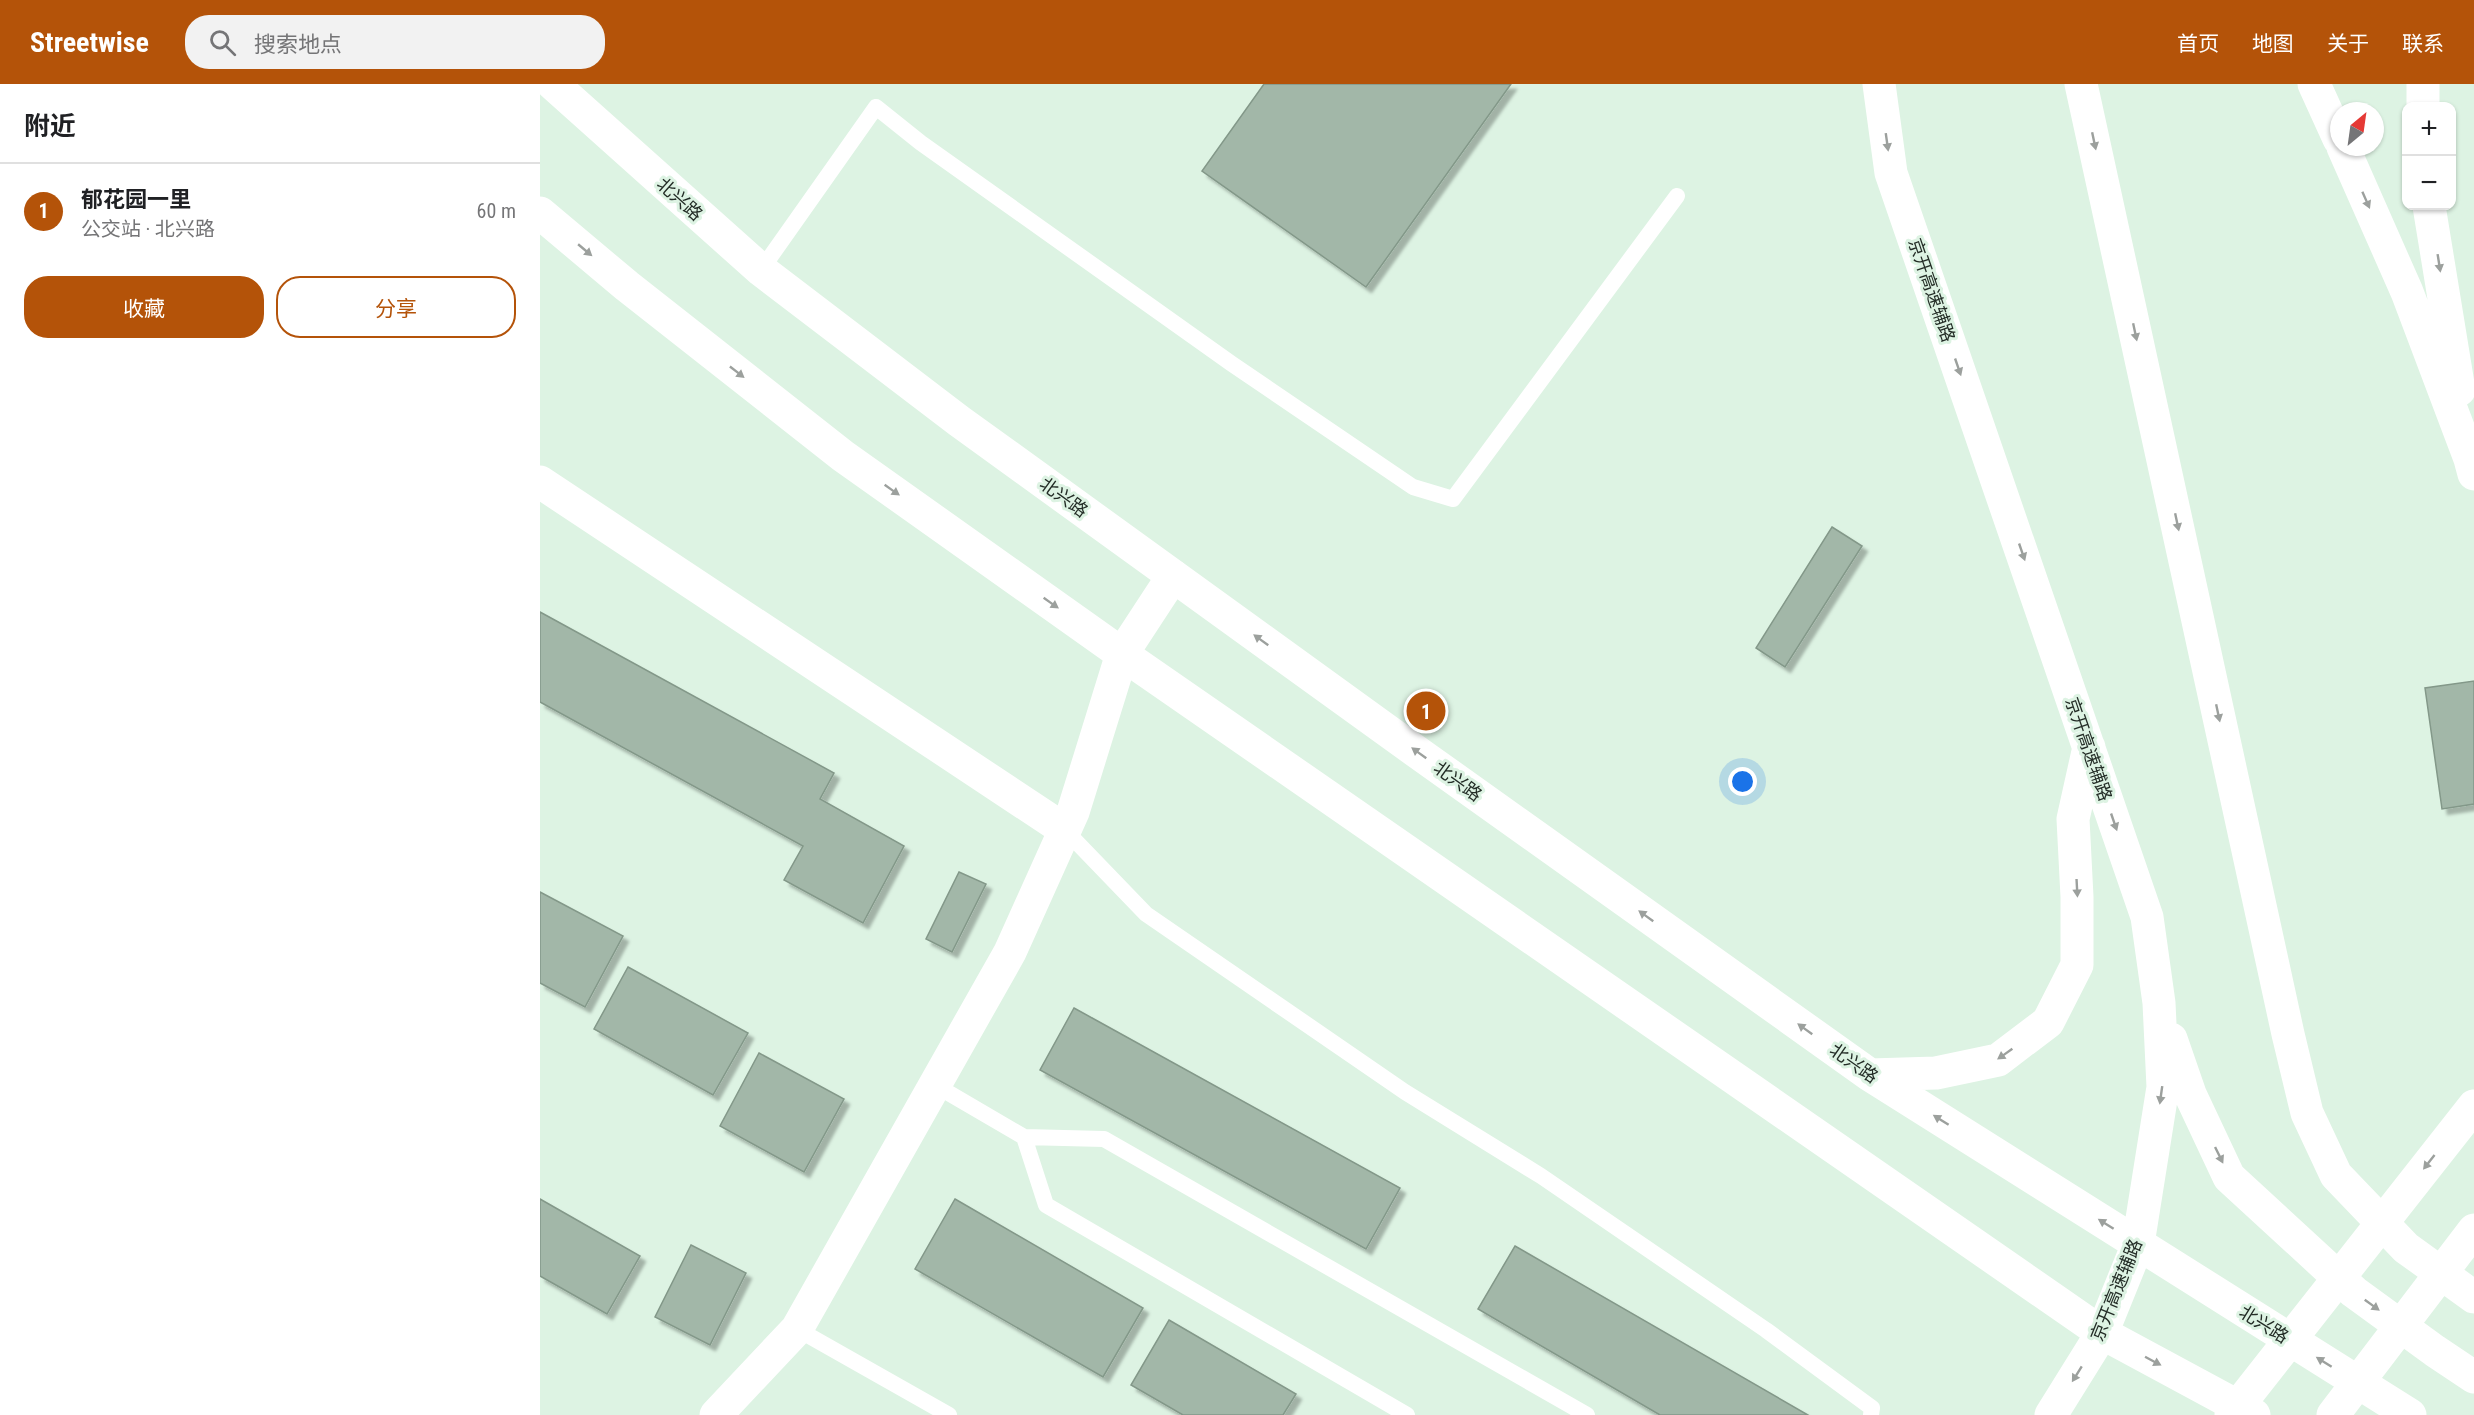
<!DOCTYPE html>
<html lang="zh">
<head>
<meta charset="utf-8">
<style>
	body { margin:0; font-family:"Roboto Condensed","Noto Sans SC",sans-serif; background:#f2f2f2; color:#202124 }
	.controls { position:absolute; right:18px; top:18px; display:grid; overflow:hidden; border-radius:12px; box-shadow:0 2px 4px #0004 }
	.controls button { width:54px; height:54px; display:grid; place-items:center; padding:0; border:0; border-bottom:2px solid #e0e0e0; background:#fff; color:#202124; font:30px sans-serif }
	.compass { position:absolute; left:1790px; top:18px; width:54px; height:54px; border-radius:50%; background:#fff; box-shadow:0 2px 4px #0004; rotate:29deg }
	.you { position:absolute; left:1203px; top:698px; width:21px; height:21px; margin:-15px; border:4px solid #fff; border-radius:50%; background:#1a73e8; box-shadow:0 0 0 9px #1a73e833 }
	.badge { display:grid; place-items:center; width:39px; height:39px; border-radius:50%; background:#b45309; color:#fff; font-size:20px; font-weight:700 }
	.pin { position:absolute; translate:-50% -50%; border:3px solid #fff; box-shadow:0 2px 6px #0006 }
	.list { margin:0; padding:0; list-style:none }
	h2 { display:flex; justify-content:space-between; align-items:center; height:78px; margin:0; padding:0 24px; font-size:26px }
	h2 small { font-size:20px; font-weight:400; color:#757577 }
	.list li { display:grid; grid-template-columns:39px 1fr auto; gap:18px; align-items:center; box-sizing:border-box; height:96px; padding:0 24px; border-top:2px solid #e0e0e0 }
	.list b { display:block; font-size:22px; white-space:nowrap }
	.list p { margin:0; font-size:20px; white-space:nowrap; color:#757577 }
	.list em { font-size:20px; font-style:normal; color:#757577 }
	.actions { display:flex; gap:12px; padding:18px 24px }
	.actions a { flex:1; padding:14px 0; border:2px solid #b45309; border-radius:24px; text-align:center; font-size:21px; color:#b45309 }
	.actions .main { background:#b45309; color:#fff }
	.icon { flex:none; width:33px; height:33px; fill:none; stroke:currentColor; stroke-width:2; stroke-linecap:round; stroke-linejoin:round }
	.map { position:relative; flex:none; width:1934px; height:1331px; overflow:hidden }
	header { display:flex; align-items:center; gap:36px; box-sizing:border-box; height:84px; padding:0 30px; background:#b45309; color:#fff }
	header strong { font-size:28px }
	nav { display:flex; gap:33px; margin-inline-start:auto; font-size:21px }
	.search { width:420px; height:54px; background:#f2f2f2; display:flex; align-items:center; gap:15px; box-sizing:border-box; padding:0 21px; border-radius:24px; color:#757577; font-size:22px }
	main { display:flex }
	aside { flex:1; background:#fff }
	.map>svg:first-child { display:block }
	.building { fill:#a2b7a8; stroke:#839889; stroke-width:1.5; filter:url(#shadow) }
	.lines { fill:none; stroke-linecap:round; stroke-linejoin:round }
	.lane { stroke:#fff; stroke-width:16 }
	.street { stroke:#fff; stroke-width:33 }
	.secondary { stroke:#fff; stroke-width:33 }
	.highway { stroke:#fff; stroke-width:33 }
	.oneway { fill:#9ca09d }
	.labels { text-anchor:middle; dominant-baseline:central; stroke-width:6; stroke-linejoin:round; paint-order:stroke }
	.street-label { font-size:18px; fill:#232c26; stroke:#ddf3e3 }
</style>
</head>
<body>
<header>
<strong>Streetwise</strong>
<div class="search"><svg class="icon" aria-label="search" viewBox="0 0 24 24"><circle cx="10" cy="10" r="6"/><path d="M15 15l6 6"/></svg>搜索地点</div>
<nav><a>首页</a><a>地图</a><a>关于</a><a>联系</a></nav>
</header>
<main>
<aside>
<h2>附近<small></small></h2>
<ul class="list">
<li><span class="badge">1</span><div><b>郁花园一里</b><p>公交站 · 北兴路</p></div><em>60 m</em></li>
</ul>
<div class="actions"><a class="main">收藏</a><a>分享</a></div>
</aside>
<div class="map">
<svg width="1934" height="1331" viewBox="0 0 1934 1331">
	<defs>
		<filter id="shadow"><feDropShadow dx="5.5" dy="5.5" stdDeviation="1.5" flood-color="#0004"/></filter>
	</defs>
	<rect width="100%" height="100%" fill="#ddf3e3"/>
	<!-- building -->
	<path class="building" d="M724,0H971L826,203L662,87Z
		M1292,443L1322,462L1245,583L1216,564Z
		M0,528L294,689L280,715L364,762L323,839L244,796L263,762L0,618Z
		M1934,597V720L1902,725L1885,604Z
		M419,788L446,800L412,868L386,855Z
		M0,808L83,852L45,923L0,899Z
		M88,883L208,949L173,1011L54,945Z
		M534,924L860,1104L826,1165L500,986Z
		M219,969L304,1015L264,1088L180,1042Z
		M0,1115L100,1172L67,1230L0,1192Z
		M415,1115L603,1224L563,1293L375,1185Z
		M151,1161L206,1189L170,1261L115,1233Z
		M975,1162L1268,1331H1120L938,1225Z
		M629,1236L756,1310L743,1331H643L591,1301Z"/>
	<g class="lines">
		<!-- lane -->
		<path class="lane" d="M221,186L336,23L381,59L692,280L873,403L913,415L1137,112
			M525,746L606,830L865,1008L1001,1092L1226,1246L1332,1324L1331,1331
			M395,1001L484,1053L506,1121L867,1331
			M484,1053L564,1055L1047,1331
			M257,1245L409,1331"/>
		<!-- street -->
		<path class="street" d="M0,398L525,746
			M176,1331L257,1245L470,868L533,728L582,570L633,492"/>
		<!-- secondary -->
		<path class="secondary" d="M13,0L221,186L419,337L863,658L1330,991L1870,1331
			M1339,0L1351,89L1607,833L1619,919L1623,1003L1598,1160L1562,1249L1511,1331
			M0,129L87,202L303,372L582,570L1562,1249L1714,1331
			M1631,955L1650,1010L1689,1093L1814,1208L1895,1267L1934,1293
			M1330,991L1396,989L1458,976L1508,938L1537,881V813L1533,735L1549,663"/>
		<!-- highway -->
		<path class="highway" d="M1541,0L1748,950L1767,1029L1796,1091L1866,1164L1934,1213
			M1774,0L1799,55
			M1883,0V22
			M1803,63L1867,208L1930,375L1934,390
			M1889,122L1919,306
			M1691,1331L1934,1022
			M1793,1331L1934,1146"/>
	</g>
	<!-- one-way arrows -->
	<defs><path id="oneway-solid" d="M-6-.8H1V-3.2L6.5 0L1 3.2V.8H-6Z" transform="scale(1.5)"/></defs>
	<g class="oneway">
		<use href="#oneway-solid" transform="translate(1554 57) rotate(78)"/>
		<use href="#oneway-solid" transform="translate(1347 58) rotate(82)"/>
		<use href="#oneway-solid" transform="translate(1826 116) rotate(66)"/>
		<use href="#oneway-solid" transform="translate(45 166) rotate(40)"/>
		<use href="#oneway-solid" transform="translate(1899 179) rotate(81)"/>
		<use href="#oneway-solid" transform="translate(1595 248) rotate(78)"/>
		<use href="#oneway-solid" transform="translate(1418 283) rotate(71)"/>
		<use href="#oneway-solid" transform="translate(197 288) rotate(38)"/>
		<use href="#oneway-solid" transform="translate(352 406) rotate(35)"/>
		<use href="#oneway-solid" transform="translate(1637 438) rotate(78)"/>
		<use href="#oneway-solid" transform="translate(1482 468) rotate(71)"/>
		<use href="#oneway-solid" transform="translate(511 519) rotate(35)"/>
		<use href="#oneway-solid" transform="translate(721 556) rotate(-144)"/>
		<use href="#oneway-solid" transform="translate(1678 629) rotate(78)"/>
		<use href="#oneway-solid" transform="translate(879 669) rotate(-144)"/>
		<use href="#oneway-solid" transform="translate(1574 738) rotate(71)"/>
		<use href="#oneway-solid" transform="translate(1537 804) rotate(87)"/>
		<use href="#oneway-solid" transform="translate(1106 832) rotate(-144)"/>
		<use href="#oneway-solid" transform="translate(1265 945) rotate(-144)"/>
		<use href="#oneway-solid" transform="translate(1465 970) rotate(145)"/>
		<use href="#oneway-solid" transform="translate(1621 1011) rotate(98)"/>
		<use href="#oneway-solid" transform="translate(1401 1036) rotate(-148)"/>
		<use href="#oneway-solid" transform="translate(1679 1071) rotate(64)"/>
		<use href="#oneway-solid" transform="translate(1889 1078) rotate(128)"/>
		<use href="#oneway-solid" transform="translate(1566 1140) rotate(-148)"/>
		<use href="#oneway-solid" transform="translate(1832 1221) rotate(36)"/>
		<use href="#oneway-solid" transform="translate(1613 1277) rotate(28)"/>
		<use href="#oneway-solid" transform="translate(1784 1278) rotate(-148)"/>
		<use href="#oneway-solid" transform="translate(1537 1290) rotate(122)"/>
	</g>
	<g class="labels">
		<!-- street labels -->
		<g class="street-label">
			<text transform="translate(140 115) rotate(42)">北兴路</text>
			<text transform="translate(1392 206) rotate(71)">京开高速辅路</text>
			<text transform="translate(524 413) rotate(36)">北兴路</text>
			<text transform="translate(1549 665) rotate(71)">京开高速辅路</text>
			<text transform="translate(918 697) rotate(36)">北兴路</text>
			<text transform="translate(1314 979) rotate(35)">北兴路</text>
			<text transform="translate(1576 1206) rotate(-68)">京开高速辅路</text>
			<text transform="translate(1724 1240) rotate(32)">北兴路</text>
		</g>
	</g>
</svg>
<div class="controls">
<button>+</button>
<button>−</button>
</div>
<svg class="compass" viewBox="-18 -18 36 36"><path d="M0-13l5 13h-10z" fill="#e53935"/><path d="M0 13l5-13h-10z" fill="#757577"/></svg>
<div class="you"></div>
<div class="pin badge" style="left:886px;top:627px">1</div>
</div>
</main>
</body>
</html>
